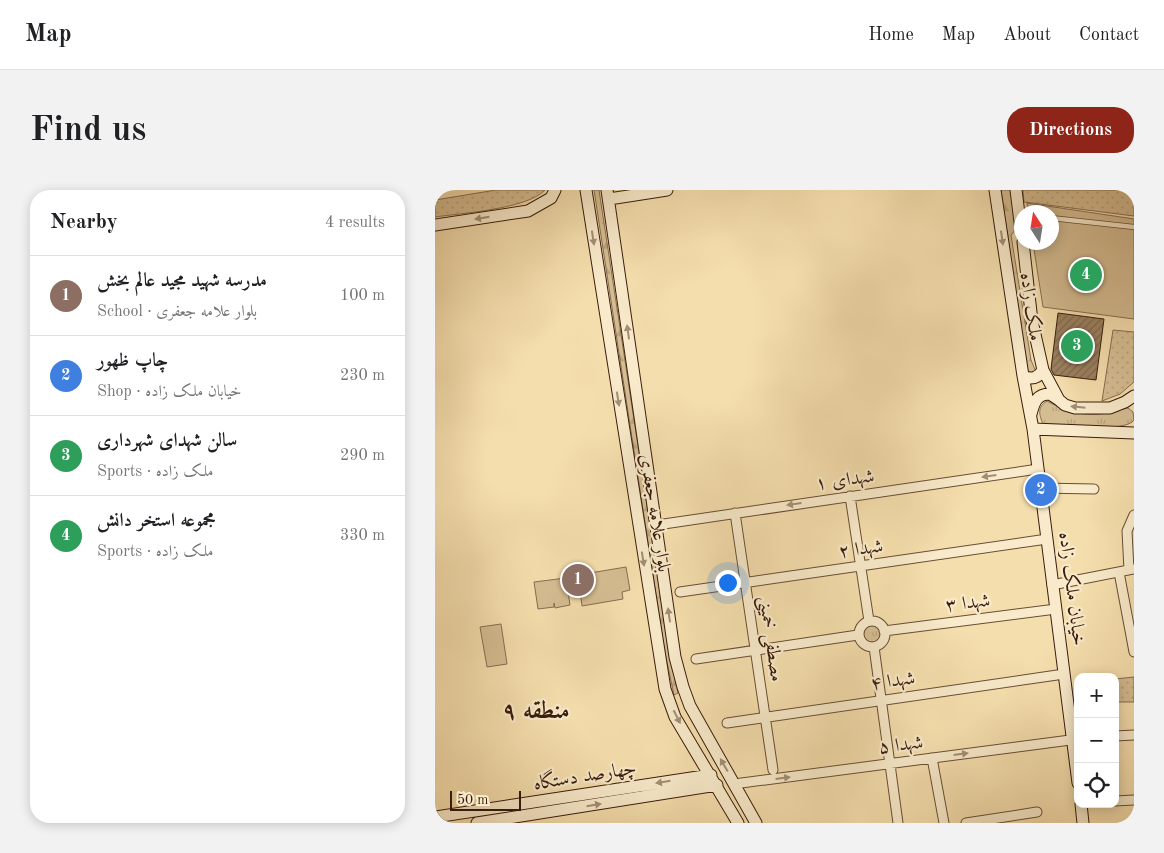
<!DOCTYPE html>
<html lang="en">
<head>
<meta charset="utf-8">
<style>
	body { margin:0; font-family:"Old Standard TT",Amiri,serif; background:#f2f2f2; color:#202124 }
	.controls { position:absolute; right:15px; bottom:15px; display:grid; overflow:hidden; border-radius:10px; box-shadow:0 2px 12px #0003 }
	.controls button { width:45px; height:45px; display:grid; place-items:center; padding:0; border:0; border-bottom:1px solid #e0e0e0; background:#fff; color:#202124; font:25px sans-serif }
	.compass { position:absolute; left:579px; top:15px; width:45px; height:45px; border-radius:50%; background:#fff; box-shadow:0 2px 12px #0003; rotate:348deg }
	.scale { position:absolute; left:15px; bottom:12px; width:71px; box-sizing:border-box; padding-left:5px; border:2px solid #391d0d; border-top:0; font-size:14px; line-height:18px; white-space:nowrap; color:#391d0d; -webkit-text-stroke:4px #f8eaca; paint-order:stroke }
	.you { position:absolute; left:292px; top:392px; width:18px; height:18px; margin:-12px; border:4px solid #fff; border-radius:50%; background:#1a73e8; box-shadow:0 0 0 8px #1a73e833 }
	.badge { display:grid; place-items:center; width:32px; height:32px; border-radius:50%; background:#8f2418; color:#fff; font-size:16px; font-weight:700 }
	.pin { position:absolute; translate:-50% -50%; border:2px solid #fff; box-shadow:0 1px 5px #0006 }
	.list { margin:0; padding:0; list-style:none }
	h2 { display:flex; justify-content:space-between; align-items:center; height:65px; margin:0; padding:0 20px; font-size:21px }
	h2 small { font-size:16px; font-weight:400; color:#757577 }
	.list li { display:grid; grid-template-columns:32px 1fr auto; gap:15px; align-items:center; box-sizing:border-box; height:80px; padding:0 20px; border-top:1px solid #e0e0e0 }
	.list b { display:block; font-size:19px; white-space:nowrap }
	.list p { margin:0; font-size:16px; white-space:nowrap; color:#757577 }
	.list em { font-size:16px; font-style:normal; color:#757577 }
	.icon { flex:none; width:28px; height:28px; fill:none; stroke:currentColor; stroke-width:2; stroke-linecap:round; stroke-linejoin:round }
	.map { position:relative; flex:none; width:699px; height:633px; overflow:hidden; border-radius:20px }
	header { display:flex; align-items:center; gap:30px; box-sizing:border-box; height:70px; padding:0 25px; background:#fff; border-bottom:1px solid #e0e0e0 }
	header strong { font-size:24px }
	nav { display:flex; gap:28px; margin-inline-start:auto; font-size:18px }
	.intro { display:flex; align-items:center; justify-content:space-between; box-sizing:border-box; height:120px; padding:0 30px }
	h1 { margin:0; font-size:35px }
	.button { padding:12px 22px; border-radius:20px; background:#8f2418; color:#fff; font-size:18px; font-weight:700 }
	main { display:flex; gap:30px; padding:0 30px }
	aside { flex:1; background:#fff; border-radius:20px; box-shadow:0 2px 12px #0003 }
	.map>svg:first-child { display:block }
	.grass { fill:url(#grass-tufts); stroke:#876d50 }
	.forest { fill:url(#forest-firs); stroke:#876d50 }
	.park { fill:url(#park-dots); stroke:#876d50 }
	.pitch { fill:#d5bd92; stroke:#876d50 }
	.building { fill:url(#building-hatch); stroke:#391d0d }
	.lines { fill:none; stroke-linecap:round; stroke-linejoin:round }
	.lane-casing { stroke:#684d35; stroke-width:6 }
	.street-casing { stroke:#684d35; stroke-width:11 }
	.secondary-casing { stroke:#391d0d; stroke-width:13 }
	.lane { stroke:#f8eaca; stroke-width:4.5 }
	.street { stroke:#f8eaca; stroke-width:9 }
	.secondary { stroke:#f8eaca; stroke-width:11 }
	.oneway { fill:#a28e75 }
	.labels { text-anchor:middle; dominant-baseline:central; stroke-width:4.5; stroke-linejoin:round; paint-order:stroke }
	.street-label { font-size:19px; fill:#391d0d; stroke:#f8eaca }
	.district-label { font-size:24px; font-weight:bold; fill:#391d0d; stroke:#f8eaca }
</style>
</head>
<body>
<header>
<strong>Map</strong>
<nav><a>Home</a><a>Map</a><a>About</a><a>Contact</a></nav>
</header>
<div class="intro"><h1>Find us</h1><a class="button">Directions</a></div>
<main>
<aside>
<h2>Nearby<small>4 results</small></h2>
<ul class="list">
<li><span class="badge" style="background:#8d6e63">1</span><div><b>مدرسه شهید مجید عالم بخش</b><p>School · بلوار علامه جعفری</p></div><em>100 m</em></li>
<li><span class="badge" style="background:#3f7fe0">2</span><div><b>چاپ ظهور</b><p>Shop · خیابان ملک زاده</p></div><em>230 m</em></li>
<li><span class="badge" style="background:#2e9e5b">3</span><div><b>سالن شهدای شهرداری</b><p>Sports · ملک زاده</p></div><em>290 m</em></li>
<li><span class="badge" style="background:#2e9e5b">4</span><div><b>مجموعه استخر دانش</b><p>Sports · ملک زاده</p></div><em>330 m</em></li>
</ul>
</aside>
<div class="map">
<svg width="699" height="633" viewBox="0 0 699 633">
	<defs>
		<pattern id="grass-tufts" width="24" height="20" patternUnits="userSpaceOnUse" patternTransform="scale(1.25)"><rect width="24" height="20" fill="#d5bd92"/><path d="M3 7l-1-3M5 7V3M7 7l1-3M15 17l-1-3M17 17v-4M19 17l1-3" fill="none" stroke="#b8a27d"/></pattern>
		<pattern id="forest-firs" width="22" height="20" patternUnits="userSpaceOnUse" patternTransform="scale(1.25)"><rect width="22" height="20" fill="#d5bd92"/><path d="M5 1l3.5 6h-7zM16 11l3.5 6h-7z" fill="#b8a27d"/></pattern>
		<pattern id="park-dots" width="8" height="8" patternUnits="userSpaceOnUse" patternTransform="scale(1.25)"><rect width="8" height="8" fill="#d5bd92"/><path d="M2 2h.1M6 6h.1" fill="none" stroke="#b8a27d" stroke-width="1.8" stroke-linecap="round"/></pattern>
		<pattern id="building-hatch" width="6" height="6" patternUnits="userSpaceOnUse" patternTransform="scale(1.25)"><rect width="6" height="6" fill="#9b8160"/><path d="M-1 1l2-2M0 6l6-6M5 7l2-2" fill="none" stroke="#7f694e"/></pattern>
	</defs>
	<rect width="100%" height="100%" fill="#f5dead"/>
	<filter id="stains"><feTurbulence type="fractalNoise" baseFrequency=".004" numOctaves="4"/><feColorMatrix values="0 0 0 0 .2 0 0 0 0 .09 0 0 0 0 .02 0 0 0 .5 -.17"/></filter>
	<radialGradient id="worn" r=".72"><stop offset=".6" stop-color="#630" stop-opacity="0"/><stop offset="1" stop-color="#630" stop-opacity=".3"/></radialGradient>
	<!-- grass -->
	<path class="grass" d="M612,211C632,222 650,227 673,223C680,222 686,219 693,218L698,222L699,230C691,243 625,235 608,234C604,225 602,217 612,211Z
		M425 444a12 12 0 1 1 24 0a12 12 0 1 1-24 0Z"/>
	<!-- forest -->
	<path class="forest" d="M159,0H164L235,466L243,503L239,505L230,463Z
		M566,0H576L581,39L576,45L596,170L601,182L592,184Z"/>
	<!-- park -->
	<path class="park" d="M61,0H110C92,19 28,23 0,27V10Z
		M588,0H699V26L589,12Z
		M678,140L699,142V192L685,204L667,211Z
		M699,487V512H680V489Z"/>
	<!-- pitch -->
	<path class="pitch" d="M592,13L699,29V129L608,117L598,53L616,52V22H593Z
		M191,377L195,400L187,402L188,409L147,416L143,385Z
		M131,388L135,415L120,418L119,413V417L103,419L99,392Z
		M66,434L72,474L52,477L45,437Z"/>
	<!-- building -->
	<path class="building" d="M623,123L669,129L661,190L619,185L616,179Z"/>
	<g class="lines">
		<defs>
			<path id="lane" d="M616,28L699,37"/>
			<path id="street" d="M605,298L659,299
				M415,306L434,431
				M300,323L338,580
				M222,335L603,279
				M694,380L692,341L699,325
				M684,382L699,462
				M617,395L699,379
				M245,402L612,349
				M424 444a13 13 0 1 1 26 0a13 13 0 1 1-26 0Z
				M449,441L621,419
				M439,457L463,633
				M261,469L423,445
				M292,533L629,484
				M680,546L699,545
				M497,568L509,633
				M299,594L643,549
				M680,611L699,610
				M531,633L602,622"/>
			<path id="secondary" d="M151,0L230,499L240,527L303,633
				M172,0L240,467L248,497L255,516L321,633
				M560,0L588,186L598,239L643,593
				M581,0L586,40
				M174,9L232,0
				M0,35L93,21L116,8L120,0
				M588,52L597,131L608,180L624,210L630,215L640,218H675L690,212L699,206
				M588,186C597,190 603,188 608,180
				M596,224C599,213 601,204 615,204L624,210
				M598,239L699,243
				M646,614L648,633
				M0,627L276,585
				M42,633L282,595"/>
		</defs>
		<!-- lane casing -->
		<use href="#lane" class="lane-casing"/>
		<!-- street casing -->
		<use href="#street" class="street-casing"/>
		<!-- secondary casing -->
		<use href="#secondary" class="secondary-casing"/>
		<!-- lane -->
		<use href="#lane" class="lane"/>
		<!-- street -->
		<use href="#street" class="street"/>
		<!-- secondary -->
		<use href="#secondary" class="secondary"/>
	</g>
	<!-- one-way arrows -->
	<defs><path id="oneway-solid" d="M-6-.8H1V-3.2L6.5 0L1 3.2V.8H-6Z" transform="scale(1.25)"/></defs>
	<g class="oneway">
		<use href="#oneway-solid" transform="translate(47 28) rotate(171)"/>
		<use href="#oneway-solid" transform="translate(158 48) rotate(81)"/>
		<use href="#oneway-solid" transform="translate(567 48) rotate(82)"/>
		<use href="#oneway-solid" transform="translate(193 142) rotate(-98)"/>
		<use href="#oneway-solid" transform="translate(183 209) rotate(81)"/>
		<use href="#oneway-solid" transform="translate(643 217) rotate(-174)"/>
		<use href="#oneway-solid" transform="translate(554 286) rotate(172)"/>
		<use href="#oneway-solid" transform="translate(359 314) rotate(172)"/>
		<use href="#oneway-solid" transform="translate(208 369) rotate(81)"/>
		<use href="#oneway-solid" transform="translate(234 425) rotate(-98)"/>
		<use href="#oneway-solid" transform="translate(242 527) rotate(63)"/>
		<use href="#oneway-solid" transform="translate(526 564) rotate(-7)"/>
		<use href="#oneway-solid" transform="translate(289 575) rotate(-120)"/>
		<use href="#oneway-solid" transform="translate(348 588) rotate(-7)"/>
		<use href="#oneway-solid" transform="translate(228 592) rotate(171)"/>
		<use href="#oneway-solid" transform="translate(159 615) rotate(-9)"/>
	</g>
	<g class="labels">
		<!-- street labels -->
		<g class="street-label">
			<text transform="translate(595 117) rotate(82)">ملک زاده</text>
			<text transform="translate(410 291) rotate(-8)">شهدای ۱</text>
			<text transform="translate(219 323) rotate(81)">بلوار علامه جعفری</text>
			<text transform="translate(426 360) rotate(-8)">شهدا ۲</text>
			<text transform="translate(636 399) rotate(83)">خیابان ملک زاده</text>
			<text transform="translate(533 414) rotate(-7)">شهدا ۳</text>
			<text transform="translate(335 449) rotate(82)">مصطفی خمینی</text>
			<text transform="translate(458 492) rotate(-8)">شهدا ۴</text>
			<text transform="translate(466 556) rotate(-7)">شهدا ۵</text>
			<text transform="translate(150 587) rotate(-9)">چهارصد دستگاه</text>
		</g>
		<!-- district labels -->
		<g class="district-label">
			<text x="101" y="522">منطقه ۹</text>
		</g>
	</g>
	<rect width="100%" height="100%" filter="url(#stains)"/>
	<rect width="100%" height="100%" fill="url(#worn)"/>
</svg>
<div class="controls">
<button>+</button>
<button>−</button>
<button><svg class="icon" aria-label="locate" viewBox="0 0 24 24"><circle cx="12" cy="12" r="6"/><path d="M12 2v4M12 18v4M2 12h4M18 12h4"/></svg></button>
</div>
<svg class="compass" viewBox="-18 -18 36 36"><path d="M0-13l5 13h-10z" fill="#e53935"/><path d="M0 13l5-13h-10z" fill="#757577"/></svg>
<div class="scale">50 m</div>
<div class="you"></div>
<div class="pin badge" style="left:143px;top:390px;background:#8d6e63">1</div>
<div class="pin badge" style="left:606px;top:300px;background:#3f7fe0">2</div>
<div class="pin badge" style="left:642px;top:156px;background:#2e9e5b">3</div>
<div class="pin badge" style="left:651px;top:85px;background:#2e9e5b">4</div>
</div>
</main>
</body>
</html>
